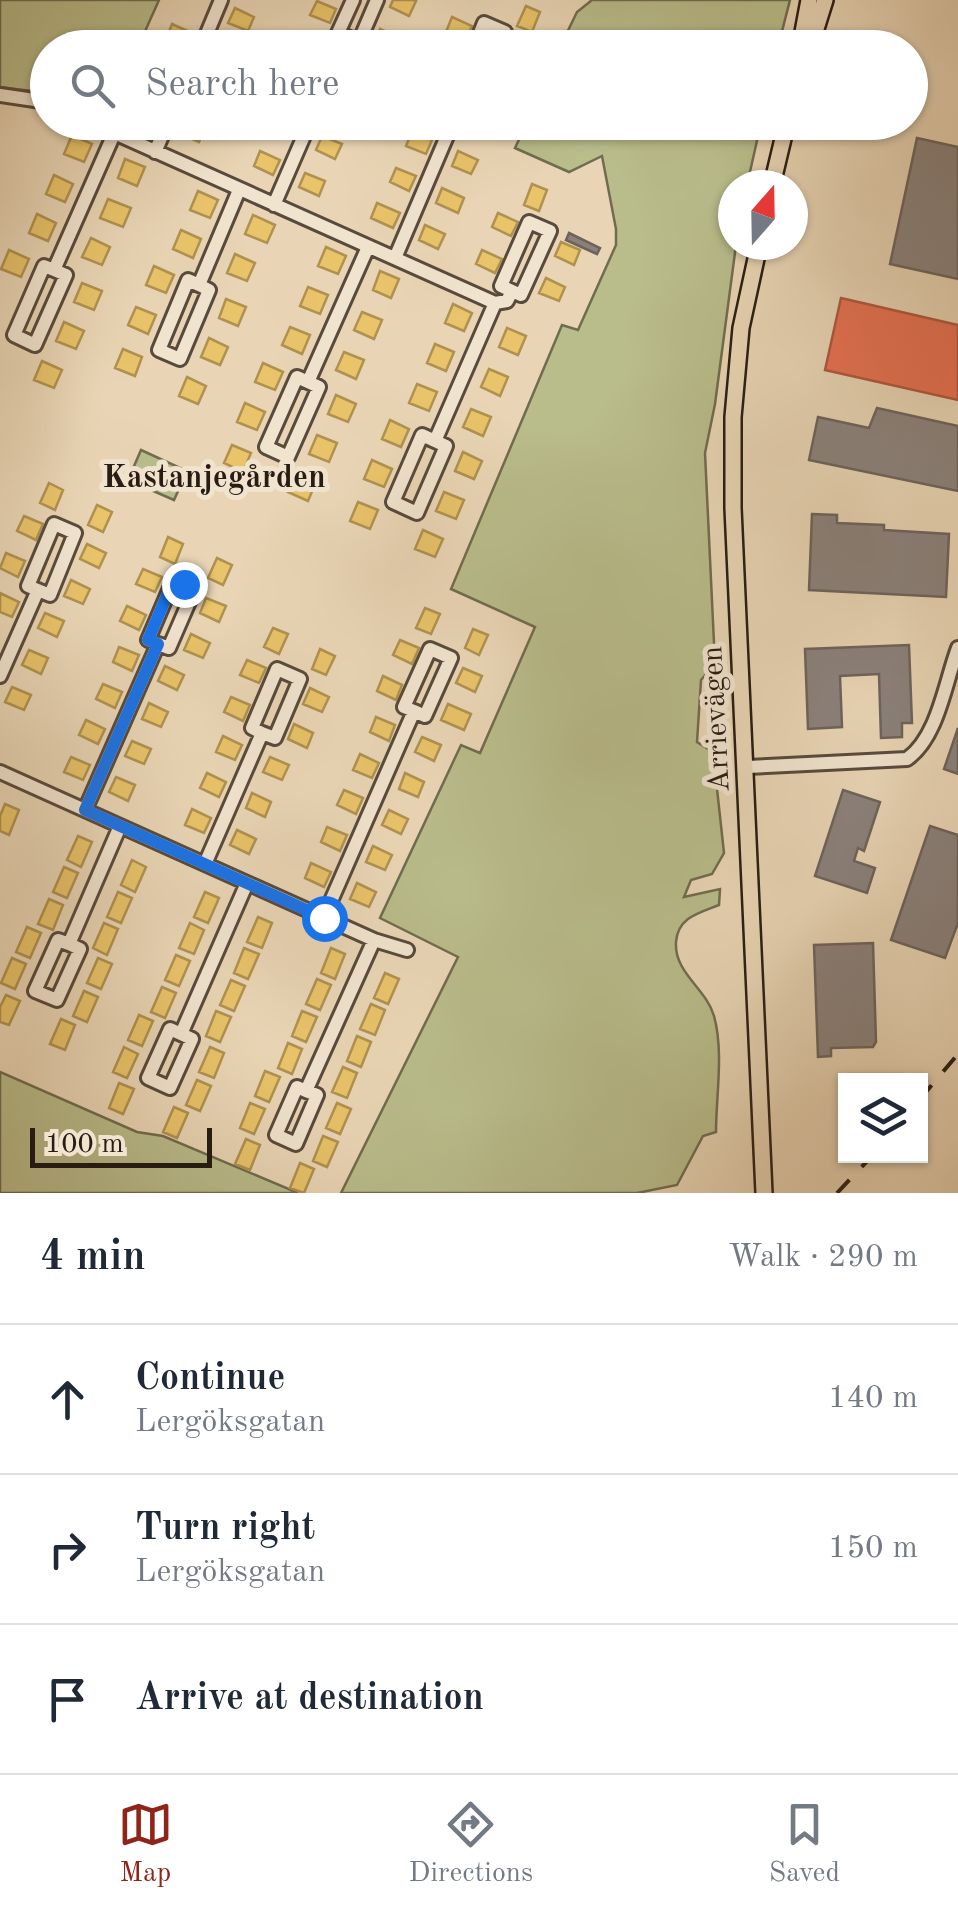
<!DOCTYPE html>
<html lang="en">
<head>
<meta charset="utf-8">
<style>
	body { margin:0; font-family:"Old Standard TT",serif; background:#f2f2f3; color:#1f2937 }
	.controls { position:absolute; right:30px; bottom:30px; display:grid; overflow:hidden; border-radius:0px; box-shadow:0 2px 8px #0004 }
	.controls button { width:90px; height:90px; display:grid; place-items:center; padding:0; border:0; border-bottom:2px solid #e0e1e3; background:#fff; color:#1f2937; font:50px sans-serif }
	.compass { position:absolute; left:718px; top:170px; width:90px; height:90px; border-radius:50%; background:#fff; box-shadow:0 2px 8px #0004; rotate:20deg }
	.scale { position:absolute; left:30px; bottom:25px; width:182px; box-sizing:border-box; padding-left:10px; border:5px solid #281c13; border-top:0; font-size:28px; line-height:35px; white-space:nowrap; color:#281c13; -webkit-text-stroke:8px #f1e4cf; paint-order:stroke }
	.stop { position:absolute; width:30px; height:30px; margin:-22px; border:8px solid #1a73e8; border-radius:50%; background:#fff }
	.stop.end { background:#1a73e8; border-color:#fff; box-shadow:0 2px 10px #0008 }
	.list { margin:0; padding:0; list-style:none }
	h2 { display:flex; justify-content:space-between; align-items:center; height:130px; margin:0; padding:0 40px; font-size:42px }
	h2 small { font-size:32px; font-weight:400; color:#747a83 }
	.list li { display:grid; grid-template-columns:65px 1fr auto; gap:30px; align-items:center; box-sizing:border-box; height:150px; padding:0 40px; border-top:2px solid #e0e1e3 }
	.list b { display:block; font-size:38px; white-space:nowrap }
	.list p { margin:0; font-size:32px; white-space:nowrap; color:#747a83 }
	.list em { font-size:32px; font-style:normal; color:#747a83 }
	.icon { flex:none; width:55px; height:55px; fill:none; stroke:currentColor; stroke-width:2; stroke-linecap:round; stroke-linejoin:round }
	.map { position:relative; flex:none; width:958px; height:1193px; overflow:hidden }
	.search { position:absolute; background:#fff; box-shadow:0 2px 8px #0004; left:30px; right:30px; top:30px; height:110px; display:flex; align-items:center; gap:25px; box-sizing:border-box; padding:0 35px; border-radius:55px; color:#747a83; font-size:38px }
	.sheet { height:580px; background:#fff }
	nav { display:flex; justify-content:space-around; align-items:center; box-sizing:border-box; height:140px; border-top:2px solid #e0e1e3; background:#fff; font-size:28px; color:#747a83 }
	nav a { display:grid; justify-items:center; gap:5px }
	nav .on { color:#8f2418 }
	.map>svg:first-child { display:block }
	.green { fill:#b9bc8b; stroke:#706c4f; stroke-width:2.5 }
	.homes { fill:#e9c46a; stroke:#af9250; stroke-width:2.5 }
	.shops { fill:#e76f51; stroke:#ae563e; stroke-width:2.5 }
	.industry { fill:#8a817c; stroke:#6d635c; stroke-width:2.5 }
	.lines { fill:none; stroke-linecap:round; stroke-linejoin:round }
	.minor-casing { stroke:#584a3c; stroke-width:18 }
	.major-casing { stroke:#281c13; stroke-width:20 }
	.minor { stroke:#f1e4cf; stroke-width:12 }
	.major { stroke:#e9d5b5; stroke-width:15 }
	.rail { stroke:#281c13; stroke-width:4; stroke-dasharray:18 18; stroke-linecap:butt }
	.route { stroke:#1a73e8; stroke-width:12 }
	.labels { text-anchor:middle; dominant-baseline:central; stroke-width:10; stroke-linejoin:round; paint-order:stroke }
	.street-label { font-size:30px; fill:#281c13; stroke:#f1e4cf }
	.neighbourhood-label { font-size:32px; font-weight:bold; fill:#281c13; stroke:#f1e4cf }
</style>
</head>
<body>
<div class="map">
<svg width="958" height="1193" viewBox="0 0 958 1193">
	<rect width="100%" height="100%" fill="#e9d5b5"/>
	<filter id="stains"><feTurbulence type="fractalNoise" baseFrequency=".002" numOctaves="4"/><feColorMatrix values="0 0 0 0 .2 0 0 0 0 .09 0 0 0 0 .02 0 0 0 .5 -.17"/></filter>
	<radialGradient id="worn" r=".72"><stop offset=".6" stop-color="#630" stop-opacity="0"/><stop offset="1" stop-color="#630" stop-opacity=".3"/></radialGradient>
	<!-- green -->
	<path class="green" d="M0,0H159L138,47L48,48L47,93L0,87Z
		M592,0H790L778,47H560L577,12Z
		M527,122L761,123L747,185H733V245H736L715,404L705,453L715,664L701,680L697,742L713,752L724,853L712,874L691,880L684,897L720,889L719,905C699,913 678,917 676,942C674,973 706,988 714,1016C724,1052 716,1096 716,1132L703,1136L677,1185L637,1193H341L458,957L380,918L461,745L480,753L535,627L451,589L562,325L578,330L616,245V229L602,156L569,172L515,148Z
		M141,450L187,471L174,500L128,480Z
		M0,1072L137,1132L163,1136L298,1193H0Z"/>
	<!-- homes -->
	<path class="homes" d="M393,0H413L416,1L409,16L390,7Z
		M317,1L336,9L330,23L310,15Z
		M526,6L540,12L532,32L517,26Z
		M235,8L254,17L248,31L228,23Z
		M452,17L472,26L465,41L446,32Z
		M172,24L192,33L186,48L166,39Z
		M380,29L400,38L395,48L374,43Z
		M184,122L205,127L199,142L179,133Z
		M273,122H293L296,124L289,138L270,129Z
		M471,122H491L494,124L488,138L468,129Z
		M412,131L432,140L426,154L406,146Z
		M72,135L92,144L84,162L64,154Z
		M322,136L342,144L335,159L316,150Z
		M260,151L280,160L273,175L254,166Z
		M458,151L478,160L471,174L452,166Z
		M125,159L145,167L137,186L118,178Z
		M396,168L416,176L409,191L390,182Z
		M305,173L325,181L319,196L299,187Z
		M54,175L73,184L65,202L46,194Z
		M532,184L547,190L539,211L524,205Z
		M442,188L464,198L458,213L436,203Z
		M198,191L218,200L210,218L190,210Z
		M108,199L131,208L123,227L100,218Z
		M377,203L400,213L393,228L371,218Z
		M498,213L518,222L511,236L492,227Z
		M37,214L56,223L48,241L29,233Z
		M253,215L275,225L267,243L245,234Z
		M425,225L445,234L438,249L419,240Z
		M181,230L201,239L193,258L173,249Z
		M91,238L110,247L102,265L82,257Z
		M561,242L580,250L574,265L555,256Z
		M326,247L346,256L338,274L318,266Z
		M9,250L29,259L21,277L1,269Z
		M482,250L502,259L495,273L476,264Z
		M235,254L255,263L247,281L227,273Z
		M154,266L174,275L166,293L146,285Z
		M380,271L399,279L391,298L373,290Z
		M546,278L565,287L559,301L539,293Z
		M82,283L102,291L94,310L74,302Z
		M308,287L328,295L320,314L300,306Z
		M226,299L246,307L238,326L219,318Z
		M453,304L472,313L464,331L445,323Z
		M136,307L156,315L148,334L128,325Z
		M362,312L382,320L374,339L354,330Z
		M64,322L84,331L76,349L56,341Z
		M290,327L310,335L302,354L282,345Z
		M507,328L526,336L518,355L499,347Z
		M209,338L228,347L220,365L201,357Z
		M435,344L454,352L446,371L427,363Z
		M123,349L142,357L135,376L115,368Z
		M344,352L364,360L356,379L336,370Z
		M42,361L62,370L54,388L34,380Z
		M263,363L283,372L275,390L255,382Z
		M489,369L508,377L500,396L481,387Z
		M187,377L206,386L198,404L179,396Z
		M417,384L437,392L429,411L409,403Z
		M336,395L356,404L348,422L328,414Z
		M245,403L265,412L257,430L237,422Z
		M471,409L491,417L483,436L463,427Z
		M390,420L409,429L401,447L382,439Z
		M317,435L337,443L329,462L309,454Z
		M232,445L251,453L243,472L224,463Z
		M463,452L482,461L474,479L455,471Z
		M372,460L392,469L384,487L364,479Z
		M296,473L316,482L308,501L288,492Z
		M49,483L63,490L55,510L40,503Z
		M444,492L464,500L456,519L436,511Z
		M358,502L378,510L370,529L350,521Z
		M97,505L112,512L103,532L88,525Z
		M24,516L43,524L36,540L17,531Z
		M423,530L443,539L435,557L415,549Z
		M168,537L183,544L175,564L160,557Z
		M87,544L106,553L99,568L80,559Z
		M6,553L25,561L18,577L0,568Z
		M217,558L232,565L223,585L208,578Z
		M143,569L162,577L155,592L136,584Z
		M71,580L90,589L83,604L64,596Z
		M0,593L19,602L12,617L0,612Z
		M206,598L226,606L219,622L200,613Z
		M127,606L146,615L139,630L120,621Z
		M425,608L440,614L431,634L416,628Z
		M45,613L64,621L57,637L38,628Z
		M273,628L288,634L279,654L264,647Z
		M473,629L488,635L479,655L465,648Z
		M191,634L210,643L203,658L184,650Z
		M400,640L419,648L412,664L393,655Z
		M119,647L139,655L132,671L113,662Z
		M320,649L335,656L326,675L312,669Z
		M29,650L48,658L41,674L22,665Z
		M247,660L266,668L259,683L240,675Z
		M165,666L184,675L177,690L158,681Z
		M463,668L482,676L475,692L456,683Z
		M383,676L402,685L396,700L377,691Z
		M103,684L122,692L115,708L96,699Z
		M12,687L31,695L24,710L5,702Z
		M310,688L329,697L322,712L303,704Z
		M231,697L250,705L243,721L224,712Z
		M149,703L168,712L161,727L142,719Z
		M448,704L471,714L464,730L441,720Z
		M376,717L395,725L389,741L370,732Z
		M86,720L105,729L98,744L79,735Z
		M294,724L313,733L307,748L288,739Z
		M223,736L242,745L235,760L216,752Z
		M422,737L441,745L434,761L415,752Z
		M132,741L151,749L144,764L125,756Z
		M360,754L379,763L372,778L353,770Z
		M71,757L90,765L83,780L64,772Z
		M270,757L289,765L282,780L263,772Z
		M207,773L226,782L219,797L200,788Z
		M405,773L424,782L418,797L399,789Z
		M116,777L135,785L128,801L109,792Z
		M344,790L363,798L356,814L337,805Z
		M252,793L271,802L265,817L246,808Z
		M5,804L19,810L9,835L0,831V816Z
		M192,809L211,818L204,833L185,825Z
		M389,810L408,819L401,834L382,825Z
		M327,827L347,835L340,851L321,842Z
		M237,830L256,839L249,854L230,845Z
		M78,836L92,842L81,867L67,860Z
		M373,846L392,855L385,870L366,862Z
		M132,860L146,867L135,892L121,885Z
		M311,863L331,872L324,887L305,878Z
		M64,867L78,873L67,898L53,892Z
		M357,883L376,892L369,907L350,899Z
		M118,892L132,898L121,923L107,917Z
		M205,892L219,898L208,923L194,917Z
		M49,899L63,905L53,930L38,924Z
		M258,917L272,923L262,948L247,942Z
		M104,923L118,929L107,955L93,948Z
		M190,923L204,930L194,954L179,948Z
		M27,927L41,933L30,958L16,952Z
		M244,948L259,954L248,979L234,973Z
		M331,948L345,954L335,979L321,973Z
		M176,955L190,961L179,986L165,980Z
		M12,958L26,964L15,989L1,983Z
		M98,958L112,964L101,989L87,983Z
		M385,973L399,979L388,1004L374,998Z
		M317,979L331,985L320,1010L306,1004Z
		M231,980L245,986L234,1011L220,1005Z
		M162,987L176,993L165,1018L151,1012Z
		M84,991L98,997L87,1022L73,1016Z
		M6,995L20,1001L9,1025L0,1022V1007Z
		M371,1004L385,1010L375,1035L360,1029Z
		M216,1011L231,1017L220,1042L206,1036Z
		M302,1011L317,1017L306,1042L292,1036Z
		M139,1015L153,1021L142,1046L128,1040Z
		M61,1019L75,1025L65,1050L50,1044Z
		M357,1036L371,1042L361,1067L347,1061Z
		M288,1043L302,1049L292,1074L278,1068Z
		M124,1047L138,1054L127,1078L113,1072Z
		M210,1047L224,1053L214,1078L199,1072Z
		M343,1067L357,1073L347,1098L332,1092Z
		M265,1071L280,1077L269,1102L255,1096Z
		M197,1080L211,1086L200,1111L186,1105Z
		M119,1083L134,1089L123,1114L109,1108Z
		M250,1103L265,1109L254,1134L240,1128Z
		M337,1103L351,1109L340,1134L326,1128Z
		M174,1107L188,1113L177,1138L163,1132Z
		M323,1136L338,1142L327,1167L313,1161Z
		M246,1139L260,1145L250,1170L235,1164Z
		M300,1163L314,1169L304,1193L290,1188Z"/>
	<!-- shops -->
	<path class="shops" d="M841,298L958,325V400L825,370Z"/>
	<!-- industry -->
	<path class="industry" d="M917,138L958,147V279L890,264Z
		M569,233L600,248L597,254L566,240Z
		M877,408L958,426V491L809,460L818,417L869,428Z
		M812,514L837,515V523L884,525V530L949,534L946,597L809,590Z
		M909,645L912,723H902V737L881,738L879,674L840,676L842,727L808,729L805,649Z
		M958,728V774L944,769Z
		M843,790L880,802L864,851L858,848L854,861L875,868L867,893L815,876Z
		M930,826L958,835V923L945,958L891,940Z
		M873,943L876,1042L873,1047L831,1048V1056L818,1057L814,945Z"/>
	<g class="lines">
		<defs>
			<path id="minor" d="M353,0L338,33L359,42L377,0
				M201,48L221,0
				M474,48L484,23L505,32L498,48
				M0,95L48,102
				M90,122L495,303L507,301L512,291L521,295L550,231L529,222L501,286L512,291
				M155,152L168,122
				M274,205L310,122
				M395,258L453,122
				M54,270L66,275L35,345L14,335L44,266L54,270L114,134
				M199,285L209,290L180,359L159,350L188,280L199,285L239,190
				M308,382L319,387L288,457L266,447L297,377L308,382L368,247
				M435,441L446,446L417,513L393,502L422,435L435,441L495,303
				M54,524L75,533L50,595L28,586Z
				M0,676L38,590
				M747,767L907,759C938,737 945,683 958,648
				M0,772L374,940L407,950
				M85,810L158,644L169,648L195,588L174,579L148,640L158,644
				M205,864L262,733L275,738L300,679L277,669L252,728L262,733
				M324,917L414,711L425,716L451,658L430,649L404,707L414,711
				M69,944L80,949L57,1000L35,991L58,940L69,944L120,826
				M181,1034L192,1039L170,1088L148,1078L170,1029L181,1034L247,883
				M306,1091L317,1095L296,1144L276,1135L297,1087L306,1091L374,940"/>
			<path id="major" d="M800,48L809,0
				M810,48L825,0
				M772,185L787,122
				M759,245L741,328L733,417V508L764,1193"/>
		</defs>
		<!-- minor casing -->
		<use href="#minor" class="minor-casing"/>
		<!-- major casing -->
		<use href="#major" class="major-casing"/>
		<!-- minor -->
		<use href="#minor" class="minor"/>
		<!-- major -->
		<use href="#major" class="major"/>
		<!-- rail -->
		<path class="rail" d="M920,1099L958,1054
			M837,1193L872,1156"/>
	</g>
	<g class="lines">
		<!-- route -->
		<path class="route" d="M184,584L174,579L148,640L158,644L85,810L324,918"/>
	</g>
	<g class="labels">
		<!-- street labels -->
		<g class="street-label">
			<text transform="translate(717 719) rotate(-93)">Arrievägen</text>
		</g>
		<!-- neighbourhood labels -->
		<g class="neighbourhood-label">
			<text x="214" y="479">Kastanjegården</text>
		</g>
	</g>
	<rect width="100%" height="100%" filter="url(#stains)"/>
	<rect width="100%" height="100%" fill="url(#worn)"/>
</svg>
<div class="controls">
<button><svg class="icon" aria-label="layers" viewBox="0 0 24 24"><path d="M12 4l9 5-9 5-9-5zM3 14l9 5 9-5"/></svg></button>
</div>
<svg class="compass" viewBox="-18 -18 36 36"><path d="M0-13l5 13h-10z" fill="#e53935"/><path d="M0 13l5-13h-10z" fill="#747a83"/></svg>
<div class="scale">100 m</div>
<div class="stop" style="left:324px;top:918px"></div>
<div class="stop end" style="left:184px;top:584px"></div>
<div class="search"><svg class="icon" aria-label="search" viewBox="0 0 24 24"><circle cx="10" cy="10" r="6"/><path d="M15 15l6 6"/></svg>Search here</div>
</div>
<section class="sheet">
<h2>4 min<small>Walk · 290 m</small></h2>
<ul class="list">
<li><svg class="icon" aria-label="ahead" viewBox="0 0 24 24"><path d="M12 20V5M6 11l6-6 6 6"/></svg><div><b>Continue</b><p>Lergöksgatan</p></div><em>140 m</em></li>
<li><svg class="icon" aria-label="right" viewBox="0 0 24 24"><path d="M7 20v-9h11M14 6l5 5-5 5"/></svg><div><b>Turn right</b><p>Lergöksgatan</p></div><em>150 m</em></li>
<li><svg class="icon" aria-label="arrive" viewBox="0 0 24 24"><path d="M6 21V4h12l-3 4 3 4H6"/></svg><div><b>Arrive at destination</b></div></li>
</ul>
</section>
<nav>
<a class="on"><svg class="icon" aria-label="map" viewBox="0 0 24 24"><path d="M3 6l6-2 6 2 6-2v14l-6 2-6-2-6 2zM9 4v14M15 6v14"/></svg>Map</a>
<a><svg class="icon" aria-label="directions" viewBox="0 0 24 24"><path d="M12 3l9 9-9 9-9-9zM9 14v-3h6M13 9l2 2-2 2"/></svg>Directions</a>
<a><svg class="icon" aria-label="saved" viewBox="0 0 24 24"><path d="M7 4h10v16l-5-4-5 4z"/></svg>Saved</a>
</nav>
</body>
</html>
